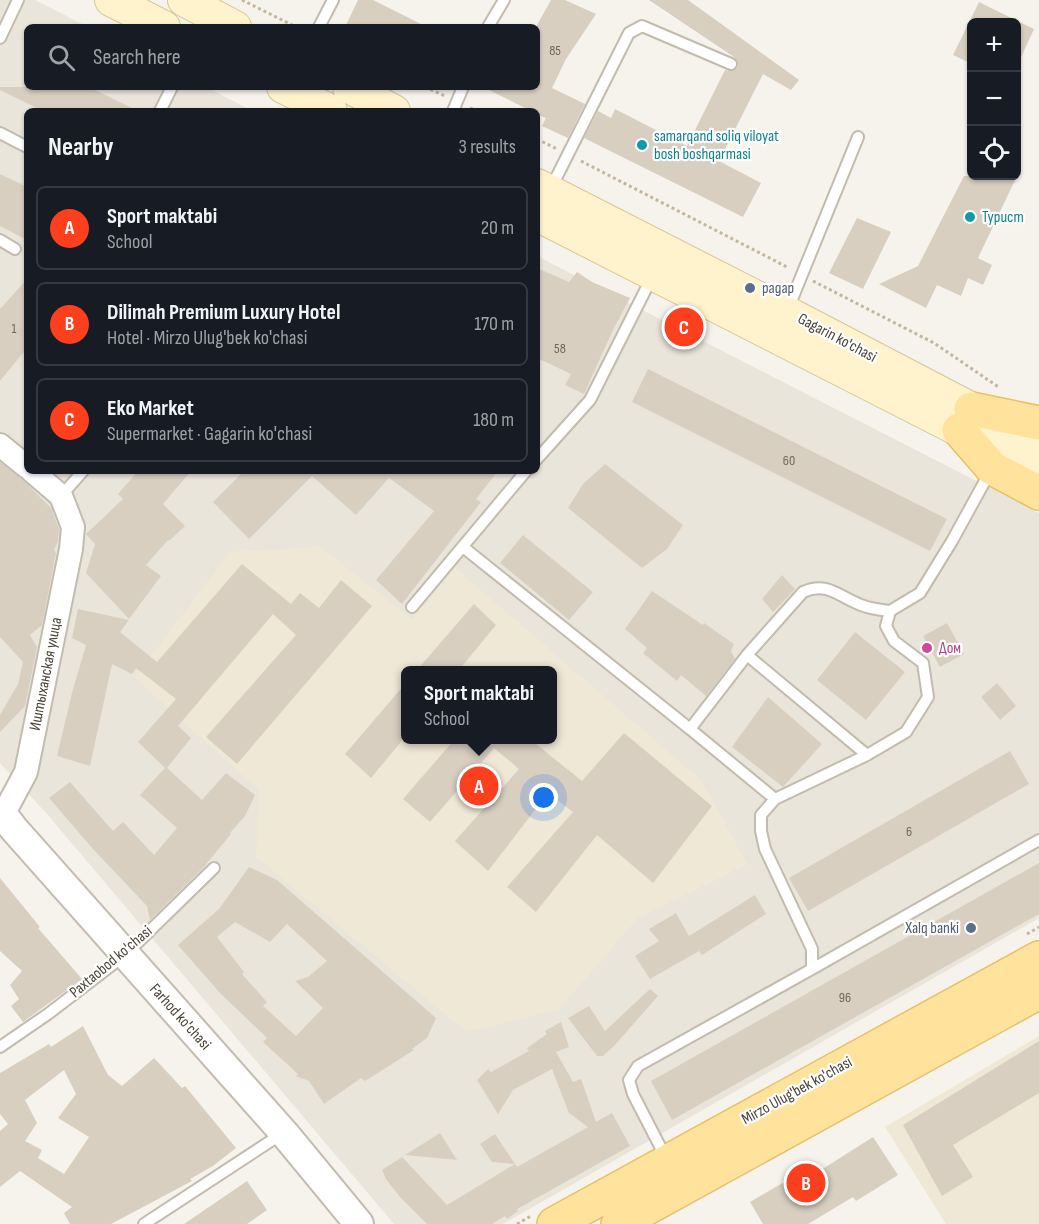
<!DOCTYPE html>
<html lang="en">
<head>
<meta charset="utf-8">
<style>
	body { margin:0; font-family:"Sofia Sans Condensed",sans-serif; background:#20242c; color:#f1f3f6 }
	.controls { position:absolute; right:18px; top:18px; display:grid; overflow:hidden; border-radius:9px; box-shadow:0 2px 4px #0004 }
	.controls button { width:54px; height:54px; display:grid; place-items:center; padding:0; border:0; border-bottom:2px solid #363941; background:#171b24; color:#f1f3f6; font:30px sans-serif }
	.you { position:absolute; left:544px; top:798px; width:21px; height:21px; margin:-15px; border:4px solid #fff; border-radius:50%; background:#1a73e8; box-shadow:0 0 0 9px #1a73e833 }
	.badge { display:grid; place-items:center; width:39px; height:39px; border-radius:50%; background:#fc3f1d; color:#fff; font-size:20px; font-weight:700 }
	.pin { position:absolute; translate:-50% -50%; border:3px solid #fff; box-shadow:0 2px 6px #0006 }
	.popup { position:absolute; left:401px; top:666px; width:156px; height:78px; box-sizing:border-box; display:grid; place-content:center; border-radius:9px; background:#171b24; filter:drop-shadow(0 2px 4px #0005); font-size:20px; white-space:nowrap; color:#9ea1a6 }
	.popup b { font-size:22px; color:#f1f3f6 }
	.popup::after { content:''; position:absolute; left:50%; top:100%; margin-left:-12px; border:12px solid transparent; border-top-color:#171b24 }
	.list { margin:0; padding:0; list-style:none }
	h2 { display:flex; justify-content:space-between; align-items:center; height:78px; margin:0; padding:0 24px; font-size:26px }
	h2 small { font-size:20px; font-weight:400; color:#9ea1a6 }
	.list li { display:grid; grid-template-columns:39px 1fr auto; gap:18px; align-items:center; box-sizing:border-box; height:84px; margin:0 12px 12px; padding:0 12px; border:2px solid #363941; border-radius:9px }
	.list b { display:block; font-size:22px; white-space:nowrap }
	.list p { margin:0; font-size:20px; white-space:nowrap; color:#9ea1a6 }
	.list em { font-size:20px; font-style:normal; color:#9ea1a6 }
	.icon { flex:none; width:33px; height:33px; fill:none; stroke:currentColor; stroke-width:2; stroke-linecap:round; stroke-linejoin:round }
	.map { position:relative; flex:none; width:1039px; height:1224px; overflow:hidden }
	.search { position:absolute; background:#171b24; box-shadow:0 2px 4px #0004; left:24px; top:24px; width:516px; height:66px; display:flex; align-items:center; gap:15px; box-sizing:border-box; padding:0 21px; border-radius:9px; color:#9ea1a6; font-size:22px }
	.panel { position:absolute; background:#171b24; box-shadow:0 2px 4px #0004; left:24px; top:108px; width:516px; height:366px; border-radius:9px }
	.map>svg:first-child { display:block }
	.residential { fill:#eae5da; fill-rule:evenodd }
	.education { fill:#efe8d6; fill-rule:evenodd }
	.building { fill:#d8cfc1; fill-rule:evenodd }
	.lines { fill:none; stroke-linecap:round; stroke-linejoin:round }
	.service-casing { stroke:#c2bbae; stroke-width:14 }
	.minor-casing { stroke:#c2bbae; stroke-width:26 }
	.tertiary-casing { stroke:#c2bbae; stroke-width:32 }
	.secondary-casing { stroke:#d6c79b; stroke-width:34 }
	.primary-casing { stroke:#e6c16a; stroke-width:36 }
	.path { stroke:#c4b79f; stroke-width:3; stroke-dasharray:3 3; stroke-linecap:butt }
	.service { stroke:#fff; stroke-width:10 }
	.minor { stroke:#fff; stroke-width:22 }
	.tertiary { stroke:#fff; stroke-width:28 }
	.secondary { stroke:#fff3cd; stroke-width:32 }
	.primary { stroke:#ffe39c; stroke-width:33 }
	.culture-dot { fill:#0f9aa8; stroke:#fff; stroke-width:2 }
	.service-dot { fill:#5c6f8a; stroke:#fff; stroke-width:2 }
	.hotel-dot { fill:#d1479c; stroke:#fff; stroke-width:2 }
	.labels { text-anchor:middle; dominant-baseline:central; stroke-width:4.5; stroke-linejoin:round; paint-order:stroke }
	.number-label { font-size:14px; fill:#6e675b }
	.culture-label { font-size:16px; fill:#0d838f; stroke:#fff; text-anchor:start }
	.service-label { font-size:16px; fill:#4e5e75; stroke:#fff; text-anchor:start }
	.street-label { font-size:16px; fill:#4b4439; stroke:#fff }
	.hotel-label { font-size:16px; fill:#b23c85; stroke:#fff; text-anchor:start }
</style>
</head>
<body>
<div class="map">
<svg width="1039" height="1224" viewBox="0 0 1039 1224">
	<rect width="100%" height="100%" fill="#f6f3ec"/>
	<!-- residential -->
	<path class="residential" d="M0,0H35L88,27H27V87H206L253,111H27V471H537V256L1039,513V918L503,1224H394L47,814L0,763ZM406,670H552V740H406Z"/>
	<!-- education -->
	<path class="education" d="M321,547L412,620L455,568L702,781L747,864L638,918L559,1009L467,1032L256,857L259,790L135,678L230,552ZM406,670H552V740H406Z
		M1039,1036V1224H946L885,1127Z"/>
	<!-- building -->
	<path class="building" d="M358,0H373L427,27H345Z
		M551,0H565L596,14L566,59L552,88L585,104L568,138L542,126L546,118L538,115L537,117V111H531L483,87H537V25Z
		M649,0H688L799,80L791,90L763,74L719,161L761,183L743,217L584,138L598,111L611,118L615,109L687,146L725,70L732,71L738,67V63L734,57Z
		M979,2L1034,29L1017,66V22H972V64L953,55Z
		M0,87H89L138,111H43L0,90Z
		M0,174L27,187V240L0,226Z
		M964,176H1017L978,258L992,265L983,285L968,278L961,296L937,285L926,308L879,284L918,266Z
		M857,218L891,232L863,289L829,273Z
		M537,268L569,282L577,272L592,282L630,298L614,328L584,394L565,385L571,374L537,358Z
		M27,279V348L0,381V309Z
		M648,369L947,519L930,551L632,402Z
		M0,462L22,479L51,508L59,529L58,541L54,550L56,553L42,625L30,635L37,647L25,706L0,732V715L18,684L23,662L0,637Z
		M605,464L683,525L667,549L642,568L568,508L583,484Z
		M138,471H191L163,504L185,526L169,541L168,540L146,565L161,576L129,619L86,573L95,544L86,534L123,499L118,494Z
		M244,471H498L476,499L481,502L402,604L376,580L434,511L389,478L356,515L312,476L249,539L213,502Z
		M523,535L593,592L569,620L500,563Z
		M242,564L291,604L300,593L319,608L341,580L372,606L237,764L206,737L296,635L273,614L178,726L191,738L167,768L202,800L226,773L255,795L245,816L230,833L231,834L202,869L150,920L147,906L93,849L49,798L70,782L113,831L123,822L154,855L177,828L140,795L165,768L138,742L176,699L136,668L132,674L112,664L90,766L57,756L72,693L86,645L72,638L78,609L129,620L120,632L157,662Z
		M782,575L795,589L773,612L762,599Z
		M652,591L703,625L704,623L734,644L731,651L735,659L706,696L681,675L677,681L643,653L647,648L625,629Z
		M474,604L496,625L459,670H417Z
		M947,623L964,654L940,667L923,636Z
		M855,632L905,672L866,720L817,680Z
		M997,683L1016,706L1000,720L981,697Z
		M405,684V737L371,778L345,754Z
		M768,697L822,744L783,787L732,747Z
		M624,733L712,806L653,883L597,835L536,912L507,887L573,812L548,793L488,871L455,841L519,769L494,748L430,822L403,799L454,740H531L582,781Z
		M1010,751L1029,784L808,911L789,878Z
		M1039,863V914L672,1120L651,1081Z
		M249,867L277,880L436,1018L427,1038L412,1049L414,1050L365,1081L361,1078L324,1104L309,1081L296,1076L298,1074L263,1042L267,1038L220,993L178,945L219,909ZM235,922L270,942L287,924L327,961L308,977L295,981L323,1008L296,1036L263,1006L267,1002L242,974L244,972L217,937Z
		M0,878L40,927L38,928L82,979L23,1022L11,1006L19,999L10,985L22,971L0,951Z
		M755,895L766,914L702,955L699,951L650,979L635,956L659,941L649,929L676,913L689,936Z
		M650,989L658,996L614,1046L603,1056H597L568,1018L589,1006L605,1031Z
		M561,1022L569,1047L556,1052L573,1082L581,1079L596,1122L612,1113L630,1146L517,1209L518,1211L507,1219L505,1216L492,1224H427L400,1197L386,1179L382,1170L402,1157L447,1205L515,1164L492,1162L480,1144L495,1134L517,1167L588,1127L569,1113L552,1069L513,1090L498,1114L477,1080L488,1069L491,1072L529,1051L527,1048L547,1034L545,1031Z
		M83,1026L108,1075L122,1086L154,1058L182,1088L185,1086L236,1148L213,1166L190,1179L192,1181L111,1224H70L64,1213L72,1207L20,1171L0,1187V1131L8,1124L0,1114V1073L49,1044L51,1047ZM64,1070L76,1094L58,1118L89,1137L64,1174L38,1158L42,1150L25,1141L37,1123L25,1100Z
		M1039,1041V1093L953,1145L973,1177L942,1196L903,1125Z
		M440,1133L457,1160L405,1155Z
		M873,1137L898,1175L856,1201L853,1197L808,1224H763L750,1202L817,1163L821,1170Z
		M247,1181L267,1210L247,1224H184Z"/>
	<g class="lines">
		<defs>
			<path id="service" d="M319,27L333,0
				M488,27L504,0
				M0,38L18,0
				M160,111L172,87
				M453,111L463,87
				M0,133L27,147
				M551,188L629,33L642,26L731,64
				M0,240L15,249
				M788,309L858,137
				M537,459L590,400L653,275
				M61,496L83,471
				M463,547L690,729
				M412,607L526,471
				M747,655L867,755L906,732L928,697L923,663L894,641L886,626L890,611
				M775,799L690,729L747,655L803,592C828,581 839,597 861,605C871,609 881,610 890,611L920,593L952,541L991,470
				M812,969L1039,840
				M0,1047L48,1014L125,955L214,868
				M666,1158L633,1094L629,1080L638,1066L812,969V949L765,849L761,831V815L775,799L867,755
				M144,1224L283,1133"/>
			<path id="minor" d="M0,445L27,467
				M3,815L26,772L71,549L73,527L61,496L32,471"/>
			<path id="tertiary" d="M0,811L14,829L284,1133L359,1224"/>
			<path id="secondary" d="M111,0L164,27
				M184,0L235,27
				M283,87L331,111
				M349,87L394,111
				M537,185L786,312L1039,444
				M537,215L1039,471"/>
			<path id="primary" d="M971,409L1039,423
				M959,430L992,468L1039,493
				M554,1224L1039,958
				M618,1224L1039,992"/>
		</defs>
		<!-- service casing -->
		<use href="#service" class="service-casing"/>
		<!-- minor casing -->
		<use href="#minor" class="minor-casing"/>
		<!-- tertiary casing -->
		<use href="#tertiary" class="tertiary-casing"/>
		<!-- secondary casing -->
		<use href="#secondary" class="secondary-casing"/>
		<!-- primary casing -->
		<use href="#primary" class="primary-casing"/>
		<!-- path -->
		<path class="path" d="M242,0L296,27
			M425,87L445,96
			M470,108L478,111
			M537,139L557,149
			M581,161L789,268
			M813,281L934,343L1000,388
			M1027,934L1039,927
			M517,1224L531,1216"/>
		<!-- service -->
		<use href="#service" class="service"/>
		<!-- minor -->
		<use href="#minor" class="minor"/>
		<!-- tertiary -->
		<use href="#tertiary" class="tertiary"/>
		<!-- secondary -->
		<use href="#secondary" class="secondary"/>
		<!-- primary -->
		<use href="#primary" class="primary"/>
	</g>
	<!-- markers -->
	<g class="culture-dot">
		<circle cx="642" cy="145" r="6"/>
		<circle cx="970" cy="217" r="6"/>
	</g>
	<g class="service-dot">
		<circle cx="750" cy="288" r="6"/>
		<circle cx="971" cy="928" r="6"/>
	</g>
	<circle class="hotel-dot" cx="927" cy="648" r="6"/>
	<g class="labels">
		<!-- number labels -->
		<g class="number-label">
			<text x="555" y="50">85</text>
			<text x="14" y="328">1</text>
			<text x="560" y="348">58</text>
			<text x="789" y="460">60</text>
			<text x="909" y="831">6</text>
			<text x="845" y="997">96</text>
		</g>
		<!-- culture labels -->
		<g class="culture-label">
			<text x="654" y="136">samarqand soliq viloyat<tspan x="654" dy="18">bosh boshqarmasi</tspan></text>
			<text x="982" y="217">Турист</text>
		</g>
		<!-- service labels -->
		<g class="service-label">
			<text x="762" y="288">радар</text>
			<text x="959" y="928" text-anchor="end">Xalq banki</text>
		</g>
		<!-- street labels -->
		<g class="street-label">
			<text transform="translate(837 338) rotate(28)">Gagarin ko'chasi</text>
			<text transform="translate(46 674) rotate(-79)">Иштыханская улица</text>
			<text transform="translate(111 962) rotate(-40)">Paxtaobod ko'chasi</text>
			<text transform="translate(180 1017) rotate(48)">Farhod ko'chasi</text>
			<text transform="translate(797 1091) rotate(-29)">Mirzo Ulug'bek ko'chasi</text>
		</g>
		<!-- hotel labels -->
		<g class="hotel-label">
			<text x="939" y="648">Дом</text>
		</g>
	</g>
</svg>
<div class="controls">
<button>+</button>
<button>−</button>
<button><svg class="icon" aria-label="locate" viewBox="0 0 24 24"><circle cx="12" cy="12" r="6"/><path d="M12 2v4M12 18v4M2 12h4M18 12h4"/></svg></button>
</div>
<div class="you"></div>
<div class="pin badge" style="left:479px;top:786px">A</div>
<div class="popup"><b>Sport maktabi</b>School</div>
<div class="pin badge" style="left:806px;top:1183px">B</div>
<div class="pin badge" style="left:684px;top:327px">C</div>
<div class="search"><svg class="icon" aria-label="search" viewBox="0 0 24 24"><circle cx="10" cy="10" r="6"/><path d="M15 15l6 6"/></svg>Search here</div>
<section class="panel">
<h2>Nearby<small>3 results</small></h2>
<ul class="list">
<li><span class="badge">A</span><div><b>Sport maktabi</b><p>School</p></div><em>20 m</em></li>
<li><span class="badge">B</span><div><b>Dilimah Premium Luxury Hotel</b><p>Hotel · Mirzo Ulug'bek ko'chasi</p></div><em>170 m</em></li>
<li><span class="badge">C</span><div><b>Eko Market</b><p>Supermarket · Gagarin ko'chasi</p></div><em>180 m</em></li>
</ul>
</section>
</div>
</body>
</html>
